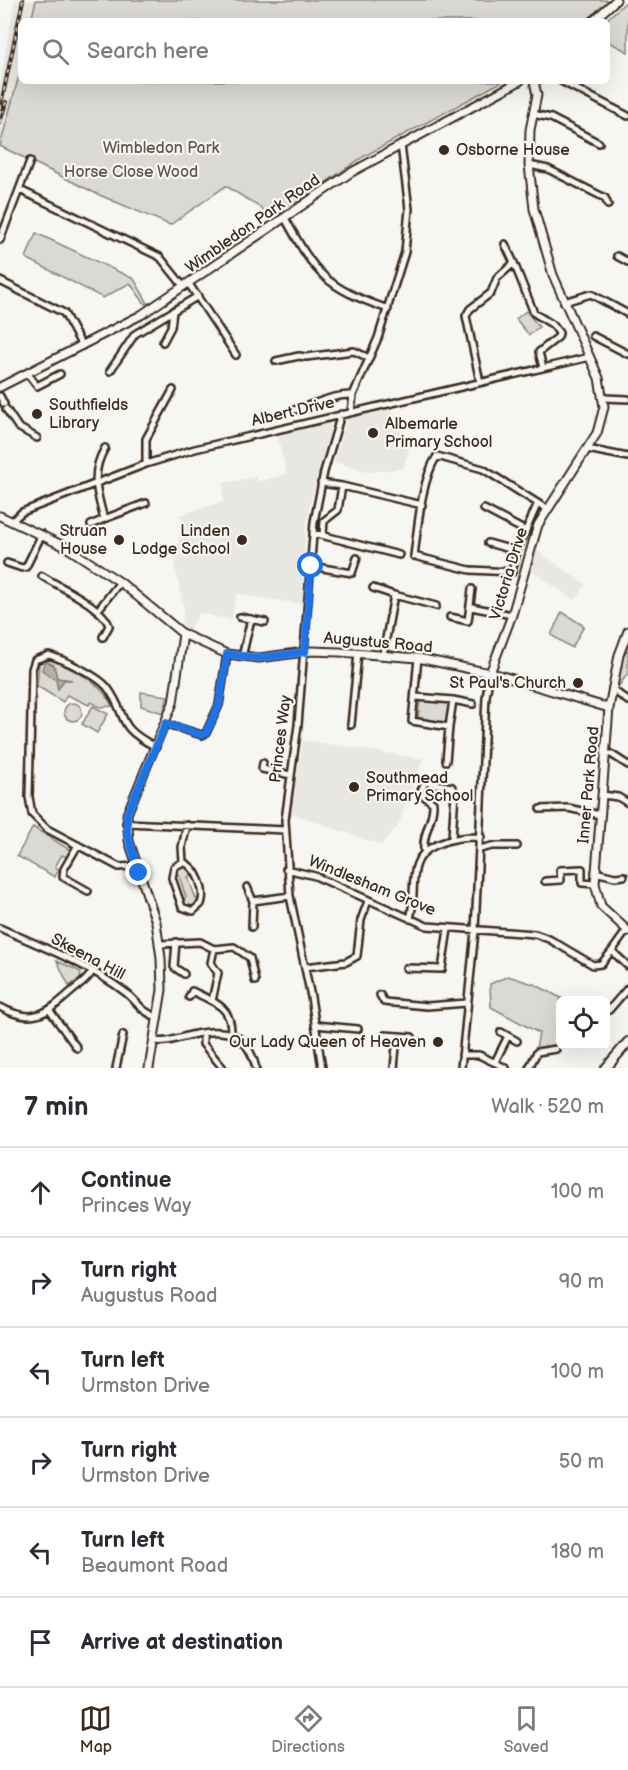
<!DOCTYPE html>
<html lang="en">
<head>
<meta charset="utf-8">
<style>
	body { margin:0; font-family:"Balsamiq Sans",sans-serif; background:#f7f7f7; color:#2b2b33 }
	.controls { position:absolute; right:18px; bottom:18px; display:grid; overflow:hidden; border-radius:9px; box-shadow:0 6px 24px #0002 }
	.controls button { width:54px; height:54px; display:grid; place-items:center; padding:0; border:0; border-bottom:2px solid #e1e1e2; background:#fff; color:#2b2b33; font:30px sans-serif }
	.stop { position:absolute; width:18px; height:18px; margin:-14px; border:4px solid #1a73e8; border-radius:50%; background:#fff }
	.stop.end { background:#1a73e8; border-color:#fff; box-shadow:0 2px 6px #0008 }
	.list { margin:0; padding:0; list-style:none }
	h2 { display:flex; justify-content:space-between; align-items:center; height:78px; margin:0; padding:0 24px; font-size:26px }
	h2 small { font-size:20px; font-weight:400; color:#7c7c81 }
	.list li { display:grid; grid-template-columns:39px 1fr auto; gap:18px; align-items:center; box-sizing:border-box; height:90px; padding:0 24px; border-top:2px solid #e1e1e2 }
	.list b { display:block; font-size:22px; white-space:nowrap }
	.list p { margin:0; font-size:20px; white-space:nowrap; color:#7c7c81 }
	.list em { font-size:20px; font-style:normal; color:#7c7c81 }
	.icon { flex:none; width:33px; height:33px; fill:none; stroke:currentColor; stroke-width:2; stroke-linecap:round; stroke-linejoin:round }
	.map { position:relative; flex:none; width:628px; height:1068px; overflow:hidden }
	.search { position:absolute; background:#fff; box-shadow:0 6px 24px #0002; left:18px; right:18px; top:18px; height:66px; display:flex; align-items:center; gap:15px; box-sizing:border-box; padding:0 21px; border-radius:9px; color:#7c7c81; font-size:22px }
	.sheet { height:618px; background:#fff }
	nav { display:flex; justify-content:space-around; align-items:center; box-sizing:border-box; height:84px; border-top:2px solid #e1e1e2; background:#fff; font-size:16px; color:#7c7c81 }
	nav a { display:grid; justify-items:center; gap:3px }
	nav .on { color:#3b2a1e }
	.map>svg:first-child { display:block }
	.built { fill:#e8e7e2 }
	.green { fill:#dad9d3; stroke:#8a8278; stroke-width:1.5 }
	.water { fill:#b6b0a9; stroke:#857a71; stroke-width:1.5 }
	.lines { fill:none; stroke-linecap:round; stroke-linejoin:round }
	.street-casing { stroke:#3b2a1e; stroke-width:10 }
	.secondary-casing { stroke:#3b2a1e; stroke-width:11 }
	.primary-casing { stroke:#3b2a1e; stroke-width:12 }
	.street { stroke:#f6f6f2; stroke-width:5 }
	.secondary { stroke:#f6f6f2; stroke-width:7 }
	.primary { stroke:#f6f6f2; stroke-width:8 }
	.rail-casing { stroke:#3b2a1e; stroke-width:4 }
	.rail { stroke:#f6f6f2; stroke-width:1.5; stroke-dasharray:4.5; stroke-linecap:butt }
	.route { stroke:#1a73e8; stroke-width:8 }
	.poi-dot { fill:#3b2a1e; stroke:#f6f6f2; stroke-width:2 }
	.labels { text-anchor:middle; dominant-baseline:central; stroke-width:4.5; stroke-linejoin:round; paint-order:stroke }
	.park-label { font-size:16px; fill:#63564b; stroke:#f6f6f2 }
	.poi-label { font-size:16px; fill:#3b2a1e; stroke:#f6f6f2; text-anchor:start }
	.street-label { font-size:16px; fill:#3b2a1e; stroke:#f6f6f2 }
</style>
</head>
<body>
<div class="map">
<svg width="628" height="1068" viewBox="0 0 628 1068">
	<rect width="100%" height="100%" fill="#f6f6f2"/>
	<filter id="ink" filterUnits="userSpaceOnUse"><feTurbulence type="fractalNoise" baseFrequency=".0167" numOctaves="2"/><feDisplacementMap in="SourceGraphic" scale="12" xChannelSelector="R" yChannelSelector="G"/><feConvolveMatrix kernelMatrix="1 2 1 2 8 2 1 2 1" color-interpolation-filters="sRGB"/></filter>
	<g filter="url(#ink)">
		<!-- built -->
		<path class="built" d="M15,0H36L31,21H21V68L0,145V84Z
			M392,409L409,447L404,468L372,472L334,462L347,419Z
			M329,423L331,426L312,496L306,528L302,604L237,594L231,620L200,613L188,630L182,625L184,608L175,568L182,520L179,515L223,502L224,483L256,477L257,482L287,474L277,435Z
			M535,549L586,585L575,601L530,569Z
			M303,740L423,759L398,826L381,845L291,813Z"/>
		<!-- green -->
		<path class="green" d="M36,0H609L586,21H31Z
			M628,0V52L607,41L605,21Z
			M21,68V81H503L363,157L278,215L275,214L271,219L261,208L226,186L170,225L97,194L0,146Z
			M36,233L134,279L148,303L145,304L130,283L103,298L26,258Z
			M526,311L539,327L529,335L516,319Z
			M562,612L584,626L572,648L551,635Z
			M624,649L628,651V673L619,686L616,684Z
			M46,659H51C75,671 101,681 112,706L100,707L91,702L89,705L67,695L63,702L37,686L39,663Z
			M141,692L168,696L163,713L141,706Z
			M420,698L449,704L447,723L418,718Z
			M64 712a9 9 0 1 1 18 0a9 9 0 1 1-18 0Z
			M93,706L108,714L97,733L82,724Z
			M33,827L70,850L66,857L62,855L55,867L59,869L55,877L17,856Z
			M183,866L193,873L188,877L196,899L201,901L193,908L183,904L182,901L186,897L179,876L174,877V871Z
			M57,961L81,972L80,979L69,986Z
			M508,976L536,985L565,1000H560V1046L563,1047L536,1049L539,1033L491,1007L490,984Z"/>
		<!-- water -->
		<path class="water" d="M45,661L54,665L57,678L72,680H64L58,689L56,680L42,670Z"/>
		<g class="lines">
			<defs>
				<path id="street" d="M561,81L628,116
					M533,114L551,118L599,143
					M529,165L548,169L605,198L608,205
					M20,190L160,257L184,287
					M285,218C316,275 325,287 388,309
					M0,240L30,161
					M505,244L514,263
					M617,256L628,262
					M0,281L64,313L82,346
					M189,284L236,355
					M564,302L591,294L628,314
					M593,336L628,354
					M163,342L171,327L173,312
					M276,361L299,356L306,357L354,351L369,358
					M110,371L135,334L198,296
					M27,373L37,386L60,374
					M480,382L466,316L470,309L491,293L497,278L514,263L534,313L553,325L559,333L558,337L539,352L543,368
					M0,396L4,404
					M604,398L628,399
					M6,409L18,427L37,438
					M294,410C314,405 333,394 353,395
					M351,412L353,395L378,338L405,252L409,209L401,145
					M105,448C90,473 97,493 104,519L146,503
					M587,449L628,457
					M146,464V439L173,390
					M321,483L342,486L338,510L324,521L323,535
					M342,486L422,505
					M484,509L524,530
					M12,521L22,512L146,464L195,449L590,357
					M91,525L104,519
					M313,533L399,555
					M488,543L517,551L512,572L470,570L414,556C418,527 421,480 437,456L483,469L547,509
					M517,551L537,505
					M7,563L22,568L26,567L42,534
					M311,566L352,573L357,558
					M42,576C60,587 104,607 109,626L103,637
					M373,588L394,595
					M471,607L512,615
					M98,610L120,582
					M240,617L265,622
					M450,617L468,621L472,589
					M383,655L394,595L436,606
					M242,657L251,619
					M418,658L412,721L449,727L446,761
					M612,689L628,701
					M416,697L453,700L449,727
					M453,700L473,704
					M166,724L202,735L206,733L219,705L227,654
					M351,725L358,653
					M605,754H611L628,765
					M263,763L262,769L291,775
					M602,795L618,797L628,803
					M540,809L568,808L600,815
					M126,823L285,830
					M78,845L64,869L63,877L88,891
					M480,849L492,846H517
					M424,850C422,833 434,820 433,803L420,793L425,782L452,787L455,792L452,838
					M183,862C197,867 206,891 201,904L193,911L182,907L172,878L174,867Z
					M183,862L182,847L187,825
					M136,866L119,867L47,829L32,814L29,797L32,669L35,660L49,655C64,660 97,675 107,687C130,718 113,725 156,747
					M286,869L315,876L427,926L535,934L549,939L593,965L601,964L612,951L628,966
					M595,872L615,877L624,876
					M545,881L561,880L560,870L582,869V883L595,884
					M247,887L253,901L290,896
					M410,919C418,890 404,859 436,845C451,838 464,837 481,837
					M252,927L253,901
					M0,928C42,947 88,964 125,992C137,1001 143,1014 158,1017
					M176,942L174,967L184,974
					M160,944L200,942L214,949L234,947L250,958L255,981
					M612,951L627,930
					M305,967L346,962L357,956L361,920L368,901
					M406,968L442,969L448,929
					M380,995L384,1002L427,1006L467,1003
					M189,997L192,991C214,1002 232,1006 231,1034
					M212,1001L218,973L211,963L214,949
					M0,1007C33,1025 46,1014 71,992C79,985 86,982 92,972
					M609,1010L628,988
					M50,1011L77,1048
					M315,1025L358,1029
					M501,1032L517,1041
					M203,1033V1044L223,1068
					M385,1035L412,1037
					M154,1041C169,1043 177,1038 191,1035C226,1027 247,1032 256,1068
					M462,1055H479L506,1068
					M495,1062L508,1036
					M116,1068L123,1035
					M322,1068L311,997L290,896L285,820L298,725L314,522L324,472L341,414
					M394,1068L397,1036
					M461,1068L475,931L486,697L490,673
					M529,1068L537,1052L556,1049"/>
				<path id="secondary" d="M593,21L616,0
					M0,387L141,315L350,173L520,81
					M0,516L66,547L120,582L183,634L227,654L259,658L312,651L339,652L418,658L499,675L609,708
					M628,631L619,655L609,708L595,884L601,906L628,931
					M490,673L512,615L538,525L597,433L604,407L599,378L553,275L534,209L529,165L530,130L537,95L534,81
					M149,1068L162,990L161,958L156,922L129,841L127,814L173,703L183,634"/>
				<path id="primary" d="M606,1068L628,1042"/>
			</defs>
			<!-- street casing -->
			<use href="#street" class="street-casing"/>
			<!-- secondary casing -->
			<use href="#secondary" class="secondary-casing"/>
			<!-- primary casing -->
			<use href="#primary" class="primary-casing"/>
			<!-- street -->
			<use href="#street" class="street"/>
			<!-- secondary -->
			<use href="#secondary" class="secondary"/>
			<!-- primary -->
			<use href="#primary" class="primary"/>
			<defs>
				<path id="rail" d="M0,109L23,0
					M0,123L6,102"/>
			</defs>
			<!-- rail casing -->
			<use href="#rail" class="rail-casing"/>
			<!-- rail -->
			<use href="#rail" class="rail"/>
		</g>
	</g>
	<g class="lines" filter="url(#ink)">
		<!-- route -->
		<path class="route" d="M139,873L127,832V814L166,723L202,735L206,733L219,705L227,654L258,658L305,652L311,566"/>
	</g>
	<!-- markers -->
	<g class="poi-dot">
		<circle cx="444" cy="150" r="6"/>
		<circle cx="37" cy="414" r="6"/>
		<circle cx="373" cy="433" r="6"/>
		<circle cx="119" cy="540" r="6"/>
		<circle cx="242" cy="540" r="6"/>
		<circle cx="578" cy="683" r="6"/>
		<circle cx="354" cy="787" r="6"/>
		<circle cx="438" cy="1042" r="6"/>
	</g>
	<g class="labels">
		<!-- park labels -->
		<g class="park-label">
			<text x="161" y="148">Wimbledon Park</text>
			<text x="131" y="172">Horse Close Wood</text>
		</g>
		<!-- poi labels -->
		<g class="poi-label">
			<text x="456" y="150">Osborne House</text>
			<text x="49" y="405">Southfields<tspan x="49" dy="18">Library</tspan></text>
			<text x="385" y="424">Albemarle<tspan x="385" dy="18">Primary School</tspan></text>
			<text x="107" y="531" text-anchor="end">Struan<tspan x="107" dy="18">House</tspan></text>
			<text x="230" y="531" text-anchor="end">Linden<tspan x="230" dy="18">Lodge School</tspan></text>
			<text x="566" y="683" text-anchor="end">St Paul's Church</text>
			<text x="366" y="778">Southmead<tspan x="366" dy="18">Primary School</tspan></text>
			<text x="426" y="1042" text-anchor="end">Our Lady Queen of Heaven</text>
		</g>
		<!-- street labels -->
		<g class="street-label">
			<text transform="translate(253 224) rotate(-35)">Wimbledon Park Road</text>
			<text transform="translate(293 412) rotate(-13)">Albert Drive</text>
			<text transform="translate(509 574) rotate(-73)">Victoria Drive</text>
			<text transform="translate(378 643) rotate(5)">Augustus Road</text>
			<text transform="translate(281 739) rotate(-83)">Princes Way</text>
			<text transform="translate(589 785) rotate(-85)">Inner Park Road</text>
			<text transform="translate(372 886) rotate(22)">Windlesham Grove</text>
			<text transform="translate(88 957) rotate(28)">Skeena Hill</text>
		</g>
	</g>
</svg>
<div class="controls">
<button><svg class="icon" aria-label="locate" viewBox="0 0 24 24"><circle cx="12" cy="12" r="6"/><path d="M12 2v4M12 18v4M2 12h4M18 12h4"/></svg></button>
</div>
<div class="stop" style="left:311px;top:566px"></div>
<div class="stop end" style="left:139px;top:873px"></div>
<div class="search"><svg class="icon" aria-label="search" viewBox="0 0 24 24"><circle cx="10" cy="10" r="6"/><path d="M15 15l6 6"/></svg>Search here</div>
</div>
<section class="sheet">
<h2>7 min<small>Walk · 520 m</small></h2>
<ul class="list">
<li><svg class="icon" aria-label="ahead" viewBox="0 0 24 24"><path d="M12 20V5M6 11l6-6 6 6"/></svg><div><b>Continue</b><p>Princes Way</p></div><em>100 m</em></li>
<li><svg class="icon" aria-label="right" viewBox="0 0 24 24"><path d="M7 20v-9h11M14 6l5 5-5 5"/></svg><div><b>Turn right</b><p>Augustus Road</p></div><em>90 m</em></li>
<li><svg class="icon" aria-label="left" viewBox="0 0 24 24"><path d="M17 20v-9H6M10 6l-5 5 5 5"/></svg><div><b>Turn left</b><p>Urmston Drive</p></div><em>100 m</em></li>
<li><svg class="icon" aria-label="right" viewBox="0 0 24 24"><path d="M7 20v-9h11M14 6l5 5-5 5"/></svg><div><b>Turn right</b><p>Urmston Drive</p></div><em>50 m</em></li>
<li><svg class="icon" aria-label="left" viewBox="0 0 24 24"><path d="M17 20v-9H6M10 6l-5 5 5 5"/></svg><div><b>Turn left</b><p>Beaumont Road</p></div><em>180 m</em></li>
<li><svg class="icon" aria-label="arrive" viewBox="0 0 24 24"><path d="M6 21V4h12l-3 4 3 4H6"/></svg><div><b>Arrive at destination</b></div></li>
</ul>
</section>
<nav>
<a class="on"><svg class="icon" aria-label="map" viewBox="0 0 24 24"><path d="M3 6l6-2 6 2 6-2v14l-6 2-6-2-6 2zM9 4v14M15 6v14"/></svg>Map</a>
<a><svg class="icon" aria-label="directions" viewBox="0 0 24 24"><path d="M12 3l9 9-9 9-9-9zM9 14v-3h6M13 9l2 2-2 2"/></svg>Directions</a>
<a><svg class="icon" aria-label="saved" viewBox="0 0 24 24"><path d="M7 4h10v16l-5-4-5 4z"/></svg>Saved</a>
</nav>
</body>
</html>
